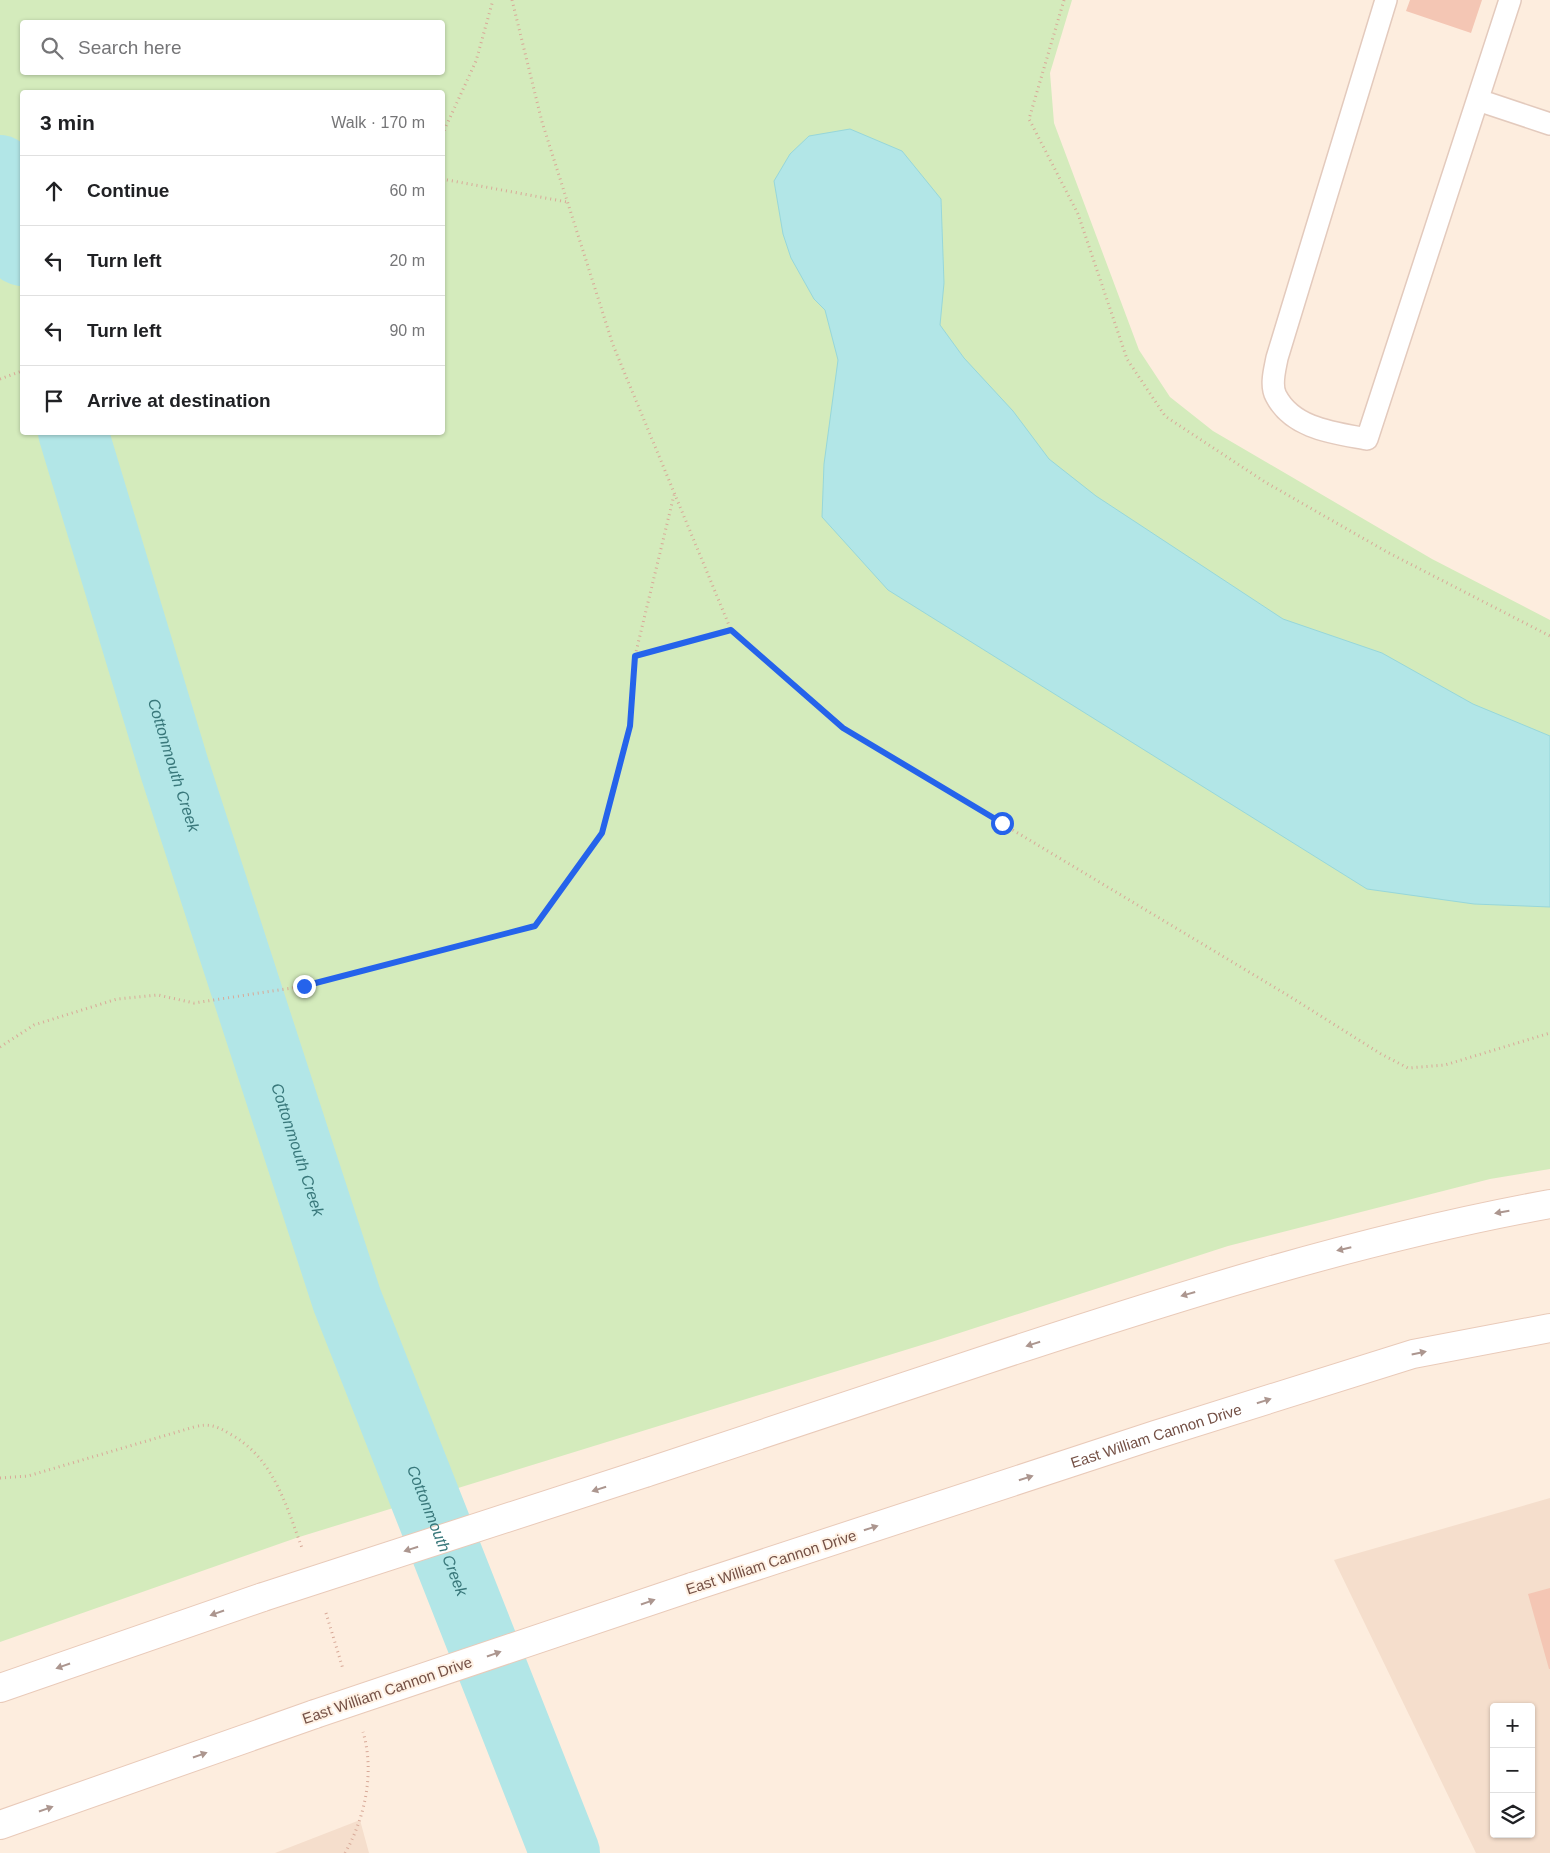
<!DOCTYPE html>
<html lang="en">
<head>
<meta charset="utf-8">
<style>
	body { margin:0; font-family:Arial,sans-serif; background:#f2f2f2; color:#202124 }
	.controls { position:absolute; right:15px; bottom:15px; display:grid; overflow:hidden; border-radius:5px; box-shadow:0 1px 4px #0004 }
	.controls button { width:45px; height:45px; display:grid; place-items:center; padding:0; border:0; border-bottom:1px solid #e0e0e0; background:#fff; color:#202124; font:25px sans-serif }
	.stop { position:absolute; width:15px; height:15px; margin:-11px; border:4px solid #2563eb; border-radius:50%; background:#fff }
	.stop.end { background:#2563eb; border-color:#fff; box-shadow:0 1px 5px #0008 }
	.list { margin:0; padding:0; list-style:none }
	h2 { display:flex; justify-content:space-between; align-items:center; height:65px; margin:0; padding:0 20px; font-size:21px }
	h2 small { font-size:16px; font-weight:400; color:#757577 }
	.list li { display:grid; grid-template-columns:32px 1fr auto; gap:15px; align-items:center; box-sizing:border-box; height:70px; padding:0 20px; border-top:1px solid #e0e0e0 }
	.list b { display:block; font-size:19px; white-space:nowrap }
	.list em { font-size:16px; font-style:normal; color:#757577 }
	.icon { flex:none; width:28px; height:28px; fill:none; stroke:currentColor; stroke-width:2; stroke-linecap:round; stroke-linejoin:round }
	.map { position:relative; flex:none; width:1550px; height:1853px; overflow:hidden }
	.search { position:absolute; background:#fff; box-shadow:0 1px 4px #0004; left:20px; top:20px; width:425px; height:55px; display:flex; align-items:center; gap:12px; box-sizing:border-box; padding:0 18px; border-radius:5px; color:#757577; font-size:19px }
	.panel { position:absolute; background:#fff; box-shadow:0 1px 4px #0004; left:20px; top:90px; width:425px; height:345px; border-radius:5px }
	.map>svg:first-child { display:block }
	.residential { fill:#f5decc; fill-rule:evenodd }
	.green { fill:#d4ebbc; fill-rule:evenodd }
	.water { fill:#b2e6e7; stroke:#97d7da }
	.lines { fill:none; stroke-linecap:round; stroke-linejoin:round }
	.river { stroke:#b2e6e7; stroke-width:70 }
	.building { fill:#f4c6b4 }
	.lane-casing { stroke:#e3cabd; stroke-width:24 }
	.secondary-casing { stroke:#e9cab9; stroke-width:30 }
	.path { stroke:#d8a998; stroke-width:3; stroke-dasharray:1 4; stroke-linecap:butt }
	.lane { stroke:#fff; stroke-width:21 }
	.secondary { stroke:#fff; stroke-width:28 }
	.secondary-bridge-casing { stroke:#e9cab9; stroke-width:30; stroke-linecap:butt }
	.secondary-bridge { stroke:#fff; stroke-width:28 }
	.oneway { fill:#ac968f }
	.route { stroke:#2563eb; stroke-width:6 }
	.labels { text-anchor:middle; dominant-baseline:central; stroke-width:4; stroke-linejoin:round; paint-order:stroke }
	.street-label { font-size:15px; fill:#745045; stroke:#fff2e5 }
	.water-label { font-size:16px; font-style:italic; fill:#39787b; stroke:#fff2e5 }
</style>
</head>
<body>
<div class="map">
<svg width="1550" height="1853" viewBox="0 0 1550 1853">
	<rect width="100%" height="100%" fill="#fdedde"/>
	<!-- residential -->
	<path class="residential" d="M1550,1498V1853H1476L1334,1560ZM1494,1707H1531V1834H1494Z
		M360,1820L369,1853H275Z"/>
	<!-- green -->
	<path class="green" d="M0,0H1072L1050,73L1054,123L1139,350L1170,397L1213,431L1432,559L1550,620V1169L1490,1179L1228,1246L941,1339L296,1538L0,1642ZM22,22H442V72H22ZM22,92H442V432H22Z"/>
	<!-- water -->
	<path class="water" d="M850,129L902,151L941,199L944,283L940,325L964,358L1013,411L1049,459L1096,496L1283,619L1382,653L1473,704L1550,736V907L1474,904L1367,889L888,590L822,517L824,464L838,360L825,310L814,299L791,258L783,234L774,181L790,154L809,136Z"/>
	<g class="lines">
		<!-- river -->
		<g class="river">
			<path d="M0,170L22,251"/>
			<path id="s1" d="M73,432L175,770L347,1300L565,1853"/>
		</g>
	</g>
	<!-- building -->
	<path class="building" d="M1410,0H1482L1471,33L1406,11Z
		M1550,1588V1669H1549L1528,1594Z"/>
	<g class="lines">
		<defs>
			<path id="lane" d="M1386,0L1277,358C1275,369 1270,385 1276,396C1293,429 1335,433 1367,439L1510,0
				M1478,100L1550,124"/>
			<g id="secondary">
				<path d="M645,1473C759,1435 873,1397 988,1359C1173,1298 1358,1239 1550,1204"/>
				<path id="s2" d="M692,1587L1155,1435L1413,1354L1550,1328"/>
				<path d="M0,1688L263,1597"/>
				<path d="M0,1825L315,1714"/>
			</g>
		</defs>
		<!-- lane casing -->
		<use href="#lane" class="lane-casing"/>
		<!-- secondary casing -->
		<use href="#secondary" class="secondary-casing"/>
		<!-- path -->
		<path class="path" d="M512,0L542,122L613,345L731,630L843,728L1289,996L1381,1054L1408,1068L1445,1065L1550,1033
			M1064,0L1029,119L1078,214L1127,359L1165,416L1265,482L1387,552L1550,636
			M442,135L476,61L493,0
			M442,179L567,202
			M0,379L22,371
			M635,656L674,495
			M0,1047L34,1025L117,999L158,995L194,1003L305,986L535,926L602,833L630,727L635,656L731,630
			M0,1478L28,1476L194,1427C209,1423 217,1426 230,1434C273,1457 286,1505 302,1548
			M326,1613L343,1669
			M345,1853C365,1818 375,1772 363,1732"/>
		<!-- lane -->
		<use href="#lane" class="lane"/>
		<!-- secondary -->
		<use href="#secondary" class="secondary"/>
		<defs>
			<path id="secondary-bridge" d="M263,1597L645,1473
				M315,1714L692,1587"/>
		</defs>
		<!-- secondary-bridge casing -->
		<use href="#secondary-bridge" class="secondary-bridge-casing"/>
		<!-- secondary-bridge -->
		<use href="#secondary-bridge" class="secondary-bridge"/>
	</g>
	<!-- one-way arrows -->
	<defs><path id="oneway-solid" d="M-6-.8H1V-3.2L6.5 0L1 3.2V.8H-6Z" transform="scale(1.25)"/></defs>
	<g class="oneway">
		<use href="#oneway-solid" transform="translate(1502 1212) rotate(170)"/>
		<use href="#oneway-solid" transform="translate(1344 1249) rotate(167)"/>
		<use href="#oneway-solid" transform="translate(1188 1294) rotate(164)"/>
		<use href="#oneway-solid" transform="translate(1033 1344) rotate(162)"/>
		<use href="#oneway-solid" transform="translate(1419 1353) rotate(-12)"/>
		<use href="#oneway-solid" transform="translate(1264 1401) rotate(-17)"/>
		<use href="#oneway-solid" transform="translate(1026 1478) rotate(-18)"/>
		<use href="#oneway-solid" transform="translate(599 1489) rotate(162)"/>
		<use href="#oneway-solid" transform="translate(871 1528) rotate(-18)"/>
		<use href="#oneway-solid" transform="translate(411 1549) rotate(162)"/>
		<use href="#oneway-solid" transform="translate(648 1602) rotate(-19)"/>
		<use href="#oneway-solid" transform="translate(217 1613) rotate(161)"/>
		<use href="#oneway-solid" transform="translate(494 1654) rotate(-19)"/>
		<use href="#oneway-solid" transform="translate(63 1666) rotate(161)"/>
		<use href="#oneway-solid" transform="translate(200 1755) rotate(-19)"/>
		<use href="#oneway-solid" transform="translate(46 1809) rotate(-19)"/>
	</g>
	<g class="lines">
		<!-- route -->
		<path class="route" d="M304,986L535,926L602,833L630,726L635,656L731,630L843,728L1002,823"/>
	</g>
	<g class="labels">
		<!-- street labels -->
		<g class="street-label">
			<text stroke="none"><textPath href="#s2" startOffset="488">East William Cannon Drive</textPath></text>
			<text transform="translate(771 1562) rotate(-18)">East William Cannon Drive</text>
			<text transform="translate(387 1690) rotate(-19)">East William Cannon Drive</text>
		</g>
		<!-- water labels -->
		<g class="water-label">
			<text stroke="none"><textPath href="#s1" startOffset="348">Cottonmouth Creek</textPath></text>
			<text stroke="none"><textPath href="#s1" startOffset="752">Cottonmouth Creek</textPath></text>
			<text stroke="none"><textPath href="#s1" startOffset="1158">Cottonmouth Creek</textPath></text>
		</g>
	</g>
</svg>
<div class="controls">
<button>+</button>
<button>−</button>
<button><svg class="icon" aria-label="layers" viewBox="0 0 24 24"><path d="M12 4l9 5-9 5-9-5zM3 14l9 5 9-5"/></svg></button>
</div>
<div class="stop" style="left:1002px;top:823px"></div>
<div class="stop end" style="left:304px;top:986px"></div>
<div class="search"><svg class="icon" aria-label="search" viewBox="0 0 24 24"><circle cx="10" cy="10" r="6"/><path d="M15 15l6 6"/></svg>Search here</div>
<section class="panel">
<h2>3 min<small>Walk · 170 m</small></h2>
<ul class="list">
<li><svg class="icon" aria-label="ahead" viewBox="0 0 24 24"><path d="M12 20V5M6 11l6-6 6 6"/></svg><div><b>Continue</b></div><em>60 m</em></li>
<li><svg class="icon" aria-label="left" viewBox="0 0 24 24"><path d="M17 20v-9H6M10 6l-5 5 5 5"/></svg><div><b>Turn left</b></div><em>20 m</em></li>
<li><svg class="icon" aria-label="left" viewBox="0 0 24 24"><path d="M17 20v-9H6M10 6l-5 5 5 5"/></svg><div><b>Turn left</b></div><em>90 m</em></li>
<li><svg class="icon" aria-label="arrive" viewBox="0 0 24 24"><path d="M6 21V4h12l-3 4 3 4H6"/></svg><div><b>Arrive at destination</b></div></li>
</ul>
</section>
</div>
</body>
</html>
